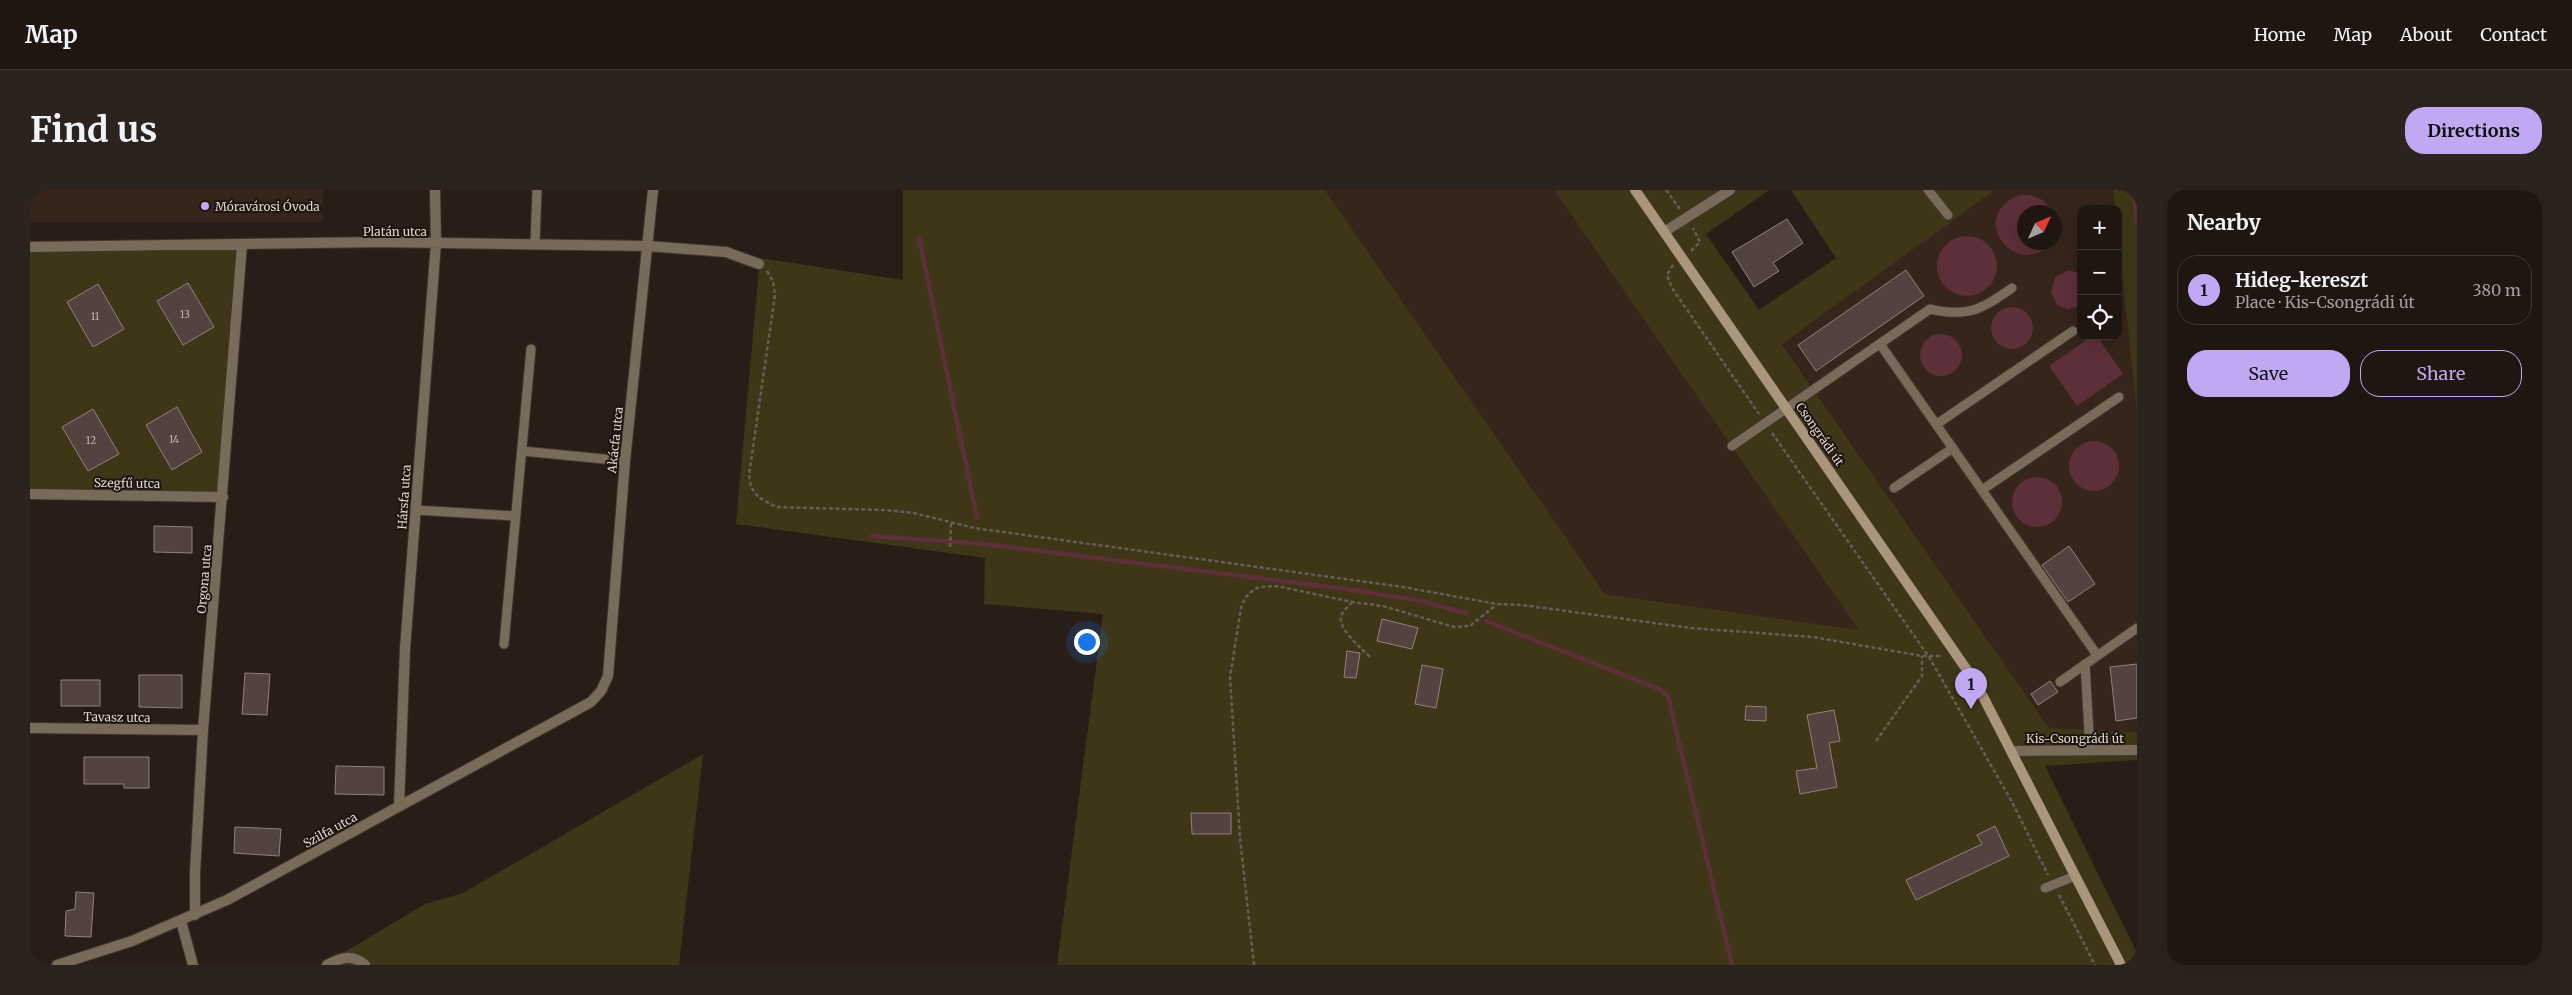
<!DOCTYPE html>
<html lang="en">
<head>
<meta charset="utf-8">
<style>
	body { margin:0; font-family:Merriweather,serif; background:#2c231f; color:#f1f3f6 }
	.controls { position:absolute; right:15px; top:15px; display:grid; overflow:hidden; border-radius:10px; box-shadow:0 5px 20px #0002 }
	.controls button { width:45px; height:45px; display:grid; place-items:center; padding:0; border:0; border-bottom:1px solid #3c3531; background:#1f1611; color:#f1f3f6; font:25px sans-serif }
	.compass { position:absolute; left:1987px; top:15px; width:45px; height:45px; border-radius:50%; background:#1f1611; box-shadow:0 5px 20px #0002; rotate:46deg }
	.you { position:absolute; left:1056px; top:451px; width:18px; height:18px; margin:-12px; border:4px solid #fff; border-radius:50%; background:#1a73e8; box-shadow:0 0 0 8px #1a73e833 }
	.badge { display:grid; place-items:center; width:32px; height:32px; border-radius:50%; background:#c2a8f3; color:#111; font-size:16px; font-weight:700 }
	.pin { position:absolute; translate:-50% -41px; filter:drop-shadow(0 1px 2px #0008) }
	.pin::after { content:''; position:absolute; top:26px; width:18px; height:15px; background:inherit; clip-path:polygon(0 0,100% 0,50% 100%) }
	.list { margin:0; padding:0; list-style:none }
	h2 { display:flex; justify-content:space-between; align-items:center; height:65px; margin:0; padding:0 20px; font-size:21px }
	h2 small { font-size:16px; font-weight:400; color:#a19f9f }
	.list li { display:grid; grid-template-columns:32px 1fr auto; gap:15px; align-items:center; box-sizing:border-box; height:70px; margin:0 10px 10px; padding:0 10px; border:1px solid #3c3531; border-radius:20px }
	.list b { display:block; font-size:19px; white-space:nowrap }
	.list p { margin:0; font-size:16px; white-space:nowrap; color:#a19f9f }
	.list em { font-size:16px; font-style:normal; color:#a19f9f }
	.actions { display:flex; gap:10px; padding:15px 20px }
	.actions a { flex:1; padding:11px 0; border:1px solid #c2a8f3; border-radius:20px; text-align:center; font-size:18px; color:#c2a8f3 }
	.actions .main { background:#c2a8f3; color:#111 }
	.icon { flex:none; width:28px; height:28px; fill:none; stroke:currentColor; stroke-width:2; stroke-linecap:round; stroke-linejoin:round }
	.map { position:relative; flex:none; width:2107px; height:775px; overflow:hidden; border-radius:20px }
	header { display:flex; align-items:center; gap:30px; box-sizing:border-box; height:70px; padding:0 25px; background:#1f1611; border-bottom:1px solid #3c3531 }
	header strong { font-size:24px }
	nav { display:flex; gap:28px; margin-inline-start:auto; font-size:18px }
	.intro { display:flex; align-items:center; justify-content:space-between; box-sizing:border-box; height:120px; padding:0 30px }
	h1 { margin:0; font-size:35px }
	.button { padding:12px 22px; border-radius:20px; background:#c2a8f3; color:#111; font-size:18px; font-weight:700 }
	main { display:flex; gap:30px; padding:0 30px }
	aside { flex:1; background:#1f1611; border-radius:20px; box-shadow:0 5px 20px #0002 }
	.map>svg:first-child { display:block }
	.built { fill:#35251b; fill-rule:evenodd }
	.green { fill:#3e3616 }
	.water { fill:#5d2f39 }
	.lines { fill:none; stroke-linecap:round; stroke-linejoin:round }
	.stream { stroke:#5d2f39; stroke-width:4.5 }
	.building { fill:#534340; stroke:#92807e }
	.lane-casing { stroke:#423731; stroke-width:11 }
	.street-casing { stroke:#423731; stroke-width:12 }
	.secondary-casing { stroke:#423731; stroke-width:12 }
	.path { stroke:#675d57; stroke-width:2.5; stroke-dasharray:4 2.5; stroke-linecap:butt }
	.lane { stroke:#786b5a; stroke-width:9 }
	.street { stroke:#786b5a; stroke-width:10 }
	.secondary { stroke:#ab967b; stroke-width:10 }
	.poi-dot { fill:#c2a8f3; stroke:#1f140e; stroke-width:2 }
	.labels { text-anchor:middle; dominant-baseline:central; stroke-width:4; stroke-linejoin:round; paint-order:stroke }
	.number-label { font-size:10px; fill:#bab0ab }
	.poi-label { font-size:12px; fill:#dcd4cf; stroke:#1f140e; text-anchor:start }
	.street-label { font-size:12px; fill:#dcd4cf; stroke:#1f140e }
</style>
</head>
<body>
<header>
<strong>Map</strong>
<nav><a>Home</a><a>Map</a><a>About</a><a>Contact</a></nav>
</header>
<div class="intro"><h1>Find us</h1><a class="button">Directions</a></div>
<main>
<div class="map">
<svg width="2107" height="775" viewBox="0 0 2107 775">
	<rect width="100%" height="100%" fill="#291d17"/>
	<!-- built -->
	<path class="built" d="M0,0H293L292,32H0Z
		M1295,0H1524L1830,440L1575,404Z
		M1965,0H2083L2085,19H2051V146H2088V50L2107,223V542L2019,538L1752,153ZM1994,22H2024V52H1994Z"/>
	<!-- green -->
	<path class="green" d="M873,0H1295L1575,404L1829,440L1524,0H1739L1676,44L1729,120L1806,68L1761,0H1965L1752,154L2019,538L2107,542V570L2015,576L2107,763V775H1027L1073,424L954,414L955,368L706,334L730,68L873,90Z
		M2083,0H2107V223L2088,50V19H2085Z
		M212,55L193,307L0,304V57Z
		M673,564L649,775H293L395,714L433,703Z"/>
	<!-- water -->
	<path class="water" d="M2001,5L2013,10L2024,22H1994V52L2021,53C1992,87 1945,40 1976,13C1983,6 1992,4 2001,5Z
		M1907 76a30 30 0 1 1 60 0a30 30 0 1 1-60 0Z
		M2039,80L2051,84V116L2037,119L2027,115L2021,102L2025,87Z
		M1961 138a21 21 0 1 1 42 0a21 21 0 1 1-42 0Z
		M1890 165a21 21 0 1 1 42 0a21 21 0 1 1-42 0Z
		M2062,146H2067L2093,184L2047,216L2019,176Z
		M2039 276a25 25 0 1 1 50 0a25 25 0 1 1-50 0Z
		M1982 312a25 25 0 1 1 50 0a25 25 0 1 1-50 0Z"/>
	<g class="lines">
		<!-- stream -->
		<path class="stream" d="M2104,0L2107,32
			M889,48L947,328
			M842,346L954,354L1316,399L1391,411L1436,423
			M1456,431L1629,499L1638,506L1702,775"/>
	</g>
	<!-- building -->
	<path class="building" d="M1757,29L1773,53L1743,73L1749,81L1724,97L1702,62Z
		M1876,80L1894,106L1786,181L1768,155Z
		M158,93L184,137L153,155L127,111Z
		M68,94L94,139L63,157L37,112Z
		M147,217L172,262L142,280L116,235Z
		M63,219L89,264L58,281L32,237Z
		M124,336L162,337V363L124,362Z
		M2039,356L2065,394L2038,412L2012,375Z
		M1352,429L1388,438L1382,459L1347,451Z
		M1317,461L1330,463L1326,488L1314,487Z
		M2107,474V528L2086,531L2080,477Z
		M1392,475L1413,479L1406,518L1385,514Z
		M215,483L240,484L237,525L212,524Z
		M109,485H152V518L109,517Z
		M31,490H70V516H31Z
		M2020,491L2028,502L2008,515L2001,504Z
		M1716,516L1736,517V531L1715,530Z
		M1804,520L1810,551L1799,553L1807,597L1770,604L1766,581L1787,578L1777,525Z
		M54,567H119V598H94V594H54Z
		M306,576L354,577V605L305,604Z
		M1161,623H1201V644H1162Z
		M1965,636L1979,666L1886,710L1876,690L1952,654L1947,645Z
		M205,637L251,639L249,666L204,663Z
		M46,702L64,703L61,747L35,746L36,721L45,719Z"/>
	<g class="lines">
		<defs>
			<path id="lane" d="M1898,0L1918,25
				M505,54L507,0
				M1850,154L2067,465
				M1907,234L2043,141
				M1702,256L1900,119C1938,128 1952,119 1982,98
				M492,261L595,271
				M1864,298L1923,258
				M1952,300L2089,207
				M385,320L486,326
				M474,454L501,159
				M2055,474L2060,560
				M2030,492L2107,438
				M2015,698L2045,686"/>
			<path id="street" d="M1634,42L1700,0
				M0,57L352,52L617,56L696,62L729,74
				M0,304L193,307
				M0,538L173,540
				M1983,561L2107,560
				M369,616L375,459L406,53L405,0
				M165,725V683L173,540L212,55
				M151,731L163,775
				M27,775L102,751L197,710L561,512L571,501L578,486L595,271L623,0
				M297,775C310,768 322,763 335,775"/>
			<path id="secondary" d="M1605,0L1946,493L2091,775"/>
		</defs>
		<!-- lane casing -->
		<use href="#lane" class="lane-casing"/>
		<!-- street casing -->
		<use href="#street" class="street-casing"/>
		<!-- secondary casing -->
		<use href="#secondary" class="secondary-casing"/>
		<!-- path -->
		<path class="path" d="M1636,0L1650,19
			M1661,61L1670,52L1663,38
			M1643,75L1637,85L1642,98L1729,224
			M737,81L743,91L745,105L719,285L721,297L728,307L746,317L855,320L884,323L944,338L1373,397L1467,414L1492,415L1661,438L1783,447L1892,466H1912
			M1742,243L1899,467L1982,612L2018,685
			M920,357L921,333
			M1322,412C1319,416 1314,420 1312,424C1305,437 1332,459 1341,468
			M1846,551L1892,486V466
			M2029,705L2065,775
			M1224,775L1210,648L1200,487L1211,418L1215,408L1222,401L1229,397L1247,396L1322,412L1353,416L1424,437L1440,436L1466,415"/>
		<!-- lane -->
		<use href="#lane" class="lane"/>
		<!-- street -->
		<use href="#street" class="street"/>
		<!-- secondary -->
		<use href="#secondary" class="secondary"/>
	</g>
	<!-- markers -->
	<circle class="poi-dot" cx="175" cy="16" r="5"/>
	<g class="labels">
		<!-- number labels -->
		<g class="number-label">
			<text x="155" y="124">13</text>
			<text x="65" y="126">11</text>
			<text x="144" y="249">14</text>
			<text x="61" y="250">12</text>
		</g>
		<!-- poi labels -->
		<g class="poi-label">
			<text x="185" y="16">Móravárosi Óvoda</text>
		</g>
		<!-- street labels -->
		<g class="street-label">
			<text x="365" y="41">Platán utca</text>
			<text transform="translate(1790 244) rotate(55)">Csongrádi út</text>
			<text transform="translate(585 250) rotate(-84)">Akácfa utca</text>
			<text transform="translate(97 293) rotate(1)">Szegfű utca</text>
			<text transform="translate(374 307) rotate(-86)">Hársfa utca</text>
			<text transform="translate(174 389) rotate(-85)">Orgona utca</text>
			<text transform="translate(87 527) rotate(1)">Tavasz utca</text>
			<text x="2045" y="548">Kis-Csongrádi út</text>
			<text transform="translate(300 640) rotate(-29)">Szilfa utca</text>
		</g>
	</g>
</svg>
<div class="controls">
<button>+</button>
<button>−</button>
<button><svg class="icon" aria-label="locate" viewBox="0 0 24 24"><circle cx="12" cy="12" r="6"/><path d="M12 2v4M12 18v4M2 12h4M18 12h4"/></svg></button>
</div>
<svg class="compass" viewBox="-18 -18 36 36"><path d="M0-13l5 13h-10z" fill="#e53935"/><path d="M0 13l5-13h-10z" fill="#a19f9f"/></svg>
<div class="you"></div>
<div class="pin badge" style="left:1941px;top:519px">1</div>
</div>
<aside>
<h2>Nearby<small></small></h2>
<ul class="list">
<li><span class="badge">1</span><div><b>Hideg-kereszt</b><p>Place · Kis-Csongrádi út</p></div><em>380 m</em></li>
</ul>
<div class="actions"><a class="main">Save</a><a>Share</a></div>
</aside>
</main>
</body>
</html>
